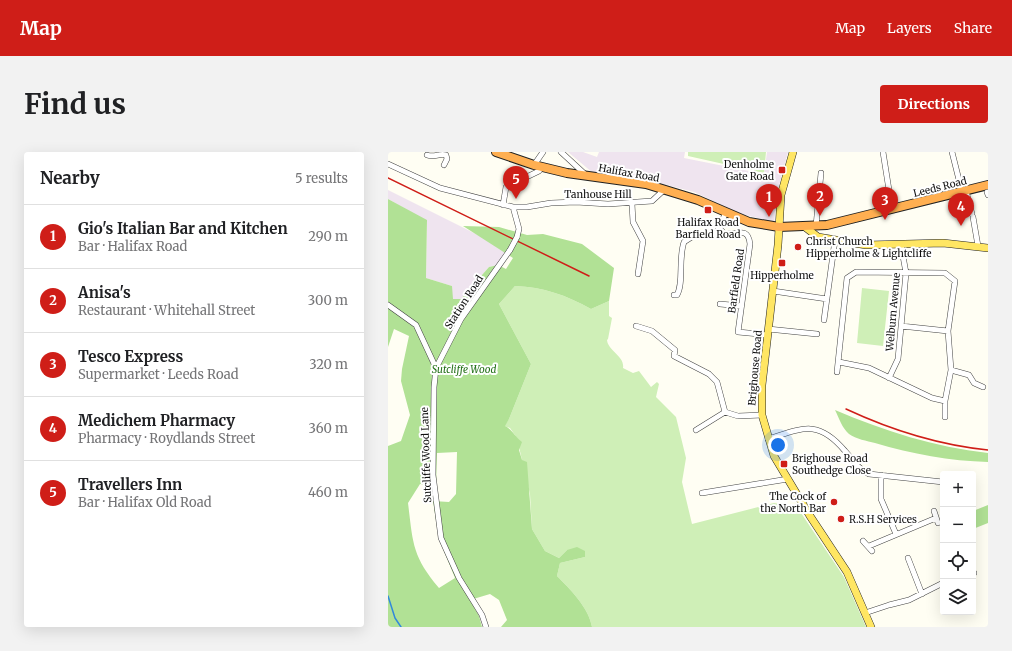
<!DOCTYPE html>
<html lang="en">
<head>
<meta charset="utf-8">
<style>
	body { margin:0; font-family:Merriweather,serif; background:#f2f2f2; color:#202124 }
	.controls { position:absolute; right:12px; bottom:12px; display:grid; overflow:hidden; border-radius:4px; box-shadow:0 4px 16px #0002 }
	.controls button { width:36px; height:36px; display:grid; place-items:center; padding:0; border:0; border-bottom:1px solid #e0e0e0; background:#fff; color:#202124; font:20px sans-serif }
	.you { position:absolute; left:390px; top:293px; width:14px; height:14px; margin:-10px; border:3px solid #fff; border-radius:50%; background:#1a73e8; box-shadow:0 0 0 6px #1a73e833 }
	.badge { display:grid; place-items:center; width:26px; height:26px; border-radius:50%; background:#cf1e18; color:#fff; font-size:13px; font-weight:700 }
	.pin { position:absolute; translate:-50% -33px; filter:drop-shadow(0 1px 2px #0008) }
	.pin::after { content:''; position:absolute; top:21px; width:14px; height:12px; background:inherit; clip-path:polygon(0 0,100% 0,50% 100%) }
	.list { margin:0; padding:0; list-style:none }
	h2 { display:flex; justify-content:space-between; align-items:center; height:52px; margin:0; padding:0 16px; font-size:17px }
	h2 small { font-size:13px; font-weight:400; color:#757577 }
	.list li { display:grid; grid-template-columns:26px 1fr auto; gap:12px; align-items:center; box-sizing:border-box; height:64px; padding:0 16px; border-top:1px solid #e0e0e0 }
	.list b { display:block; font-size:15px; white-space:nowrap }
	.list p { margin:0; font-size:13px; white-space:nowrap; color:#757577 }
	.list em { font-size:13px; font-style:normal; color:#757577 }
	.icon { flex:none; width:22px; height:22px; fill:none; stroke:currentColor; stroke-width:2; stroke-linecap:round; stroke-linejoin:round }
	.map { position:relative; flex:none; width:600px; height:475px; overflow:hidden; border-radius:4px }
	header { display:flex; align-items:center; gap:24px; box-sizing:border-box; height:56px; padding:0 20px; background:#cf1e18; color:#fff }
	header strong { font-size:19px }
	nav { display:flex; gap:22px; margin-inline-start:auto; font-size:14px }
	.intro { display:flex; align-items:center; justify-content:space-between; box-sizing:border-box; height:96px; padding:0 24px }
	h1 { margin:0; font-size:28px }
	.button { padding:10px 18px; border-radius:4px; background:#cf1e18; color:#fff; font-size:14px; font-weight:700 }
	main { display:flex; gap:24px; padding:0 24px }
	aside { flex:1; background:#fff; border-radius:4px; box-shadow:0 4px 16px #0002 }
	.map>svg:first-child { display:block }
	.industrial { fill:#efe4ef }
	.green { fill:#cfefb7 }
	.forest { fill:#b1e195; fill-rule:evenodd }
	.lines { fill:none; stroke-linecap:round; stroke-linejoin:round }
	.stream { stroke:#3189db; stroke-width:1.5 }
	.minor-casing { stroke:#434343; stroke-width:6 }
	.major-casing { stroke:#212121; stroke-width:8 }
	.highway-casing { stroke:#212121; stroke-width:10 }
	.minor { stroke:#fff; stroke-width:5 }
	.major { stroke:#ffe663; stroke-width:7 }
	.highway { stroke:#ffaf51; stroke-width:8 }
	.rail { stroke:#cf1e18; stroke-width:1.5 }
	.minor-bridge-casing { stroke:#434343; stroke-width:6; stroke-linecap:butt }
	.minor-bridge { stroke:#fff; stroke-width:5 }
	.poi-dot { fill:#cf1e18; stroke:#fff; stroke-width:1.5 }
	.labels { text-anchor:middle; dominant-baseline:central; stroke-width:4; stroke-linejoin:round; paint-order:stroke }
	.poi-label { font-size:10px; fill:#101010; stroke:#fff; text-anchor:start }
	.street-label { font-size:10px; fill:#101010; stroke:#fff }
	.park-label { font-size:10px; font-style:italic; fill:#237018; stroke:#fff }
</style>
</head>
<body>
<header>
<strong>Map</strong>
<nav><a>Map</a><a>Layers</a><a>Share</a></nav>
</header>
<div class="intro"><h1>Find us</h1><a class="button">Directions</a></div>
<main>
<aside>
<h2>Nearby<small>5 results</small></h2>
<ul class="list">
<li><span class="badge">1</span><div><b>Gio's Italian Bar and Kitchen</b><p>Bar · Halifax Road</p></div><em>290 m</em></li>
<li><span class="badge">2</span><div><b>Anisa's</b><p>Restaurant · Whitehall Street</p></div><em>300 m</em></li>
<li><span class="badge">3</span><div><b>Tesco Express</b><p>Supermarket · Leeds Road</p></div><em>320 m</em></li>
<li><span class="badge">4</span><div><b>Medichem Pharmacy</b><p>Pharmacy · Roydlands Street</p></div><em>360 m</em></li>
<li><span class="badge">5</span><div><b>Travellers Inn</b><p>Bar · Halifax Old Road</p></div><em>460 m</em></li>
</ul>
</aside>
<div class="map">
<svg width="600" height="475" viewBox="0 0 600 475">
	<rect width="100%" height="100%" fill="#fffef3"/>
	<!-- industrial -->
	<path class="industrial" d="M180,0H195L209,5L211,0H297L296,6L376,22L379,0H400L391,34L386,70L353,62L306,40L248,25L205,21Z
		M0,38L118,97L110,113L101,115L73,147H64V134L38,126L39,69L0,47Z"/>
	<!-- green -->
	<path class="green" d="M300,0H378L376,21L300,4Z
		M127,134C155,135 178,143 203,157L221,149V164L224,166L220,187L219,188C220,199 237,204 235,216L245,221L251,219L263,235L269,230L271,232L268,245L288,265L298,306L294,330L304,372L386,351L404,354L411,358L456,425L478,475H204C201,456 182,437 169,424L172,411L197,405V399L179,398L171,406L157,399L144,377L142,342L134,308L129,286L122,276L116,274L121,267L143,212L111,152Z
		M474,136L501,139L495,194L469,191Z"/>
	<!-- forest -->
	<path class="forest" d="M0,47L39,68L38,126L64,134L65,147H73L101,115L110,113L118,117L125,106L75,74L111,75L139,83L155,82L194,92L226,116L221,149L203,157C178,143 155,135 127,134L111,152L143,212L121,267L117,274C124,277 127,285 134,290L131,298L134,308L139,310L144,377L157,399L171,406L179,398L189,395L197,399V405L172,411L169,424C182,437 201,456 204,475H113L119,468L111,448L102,442L82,448L91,464L94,475H0V294L13,289L22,263L13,229L14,217L21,184L6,177L0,195ZM69,300L68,342L61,350L45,349L51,387L67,426L51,436C24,404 25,391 20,351L32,332L48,334L49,301Z
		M447,258C497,279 546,295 600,301V310C562,309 524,302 487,291C479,289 468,287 461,282C454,276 451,266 447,258Z
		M600,353V371L585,377V359Z"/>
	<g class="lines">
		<!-- stream -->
		<path class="stream" d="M0,444L7,466L13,475"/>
		<defs>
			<path id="minor" d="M173,0L199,24
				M495,0L504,57
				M564,0L574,40
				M39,3C46,6 51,1 58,3L59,7L56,13
				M0,12L52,36L125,55H139L163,51L188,50L220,52L264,49L277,37
				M146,13L155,0
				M578,39L584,62
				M599,40L600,43
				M244,52L245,70L255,89L250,122
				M115,53L118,35L151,19L154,15
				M125,55L131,77L129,85
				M585,65L590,94
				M428,74L433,21
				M331,76L337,82C349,83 360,74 362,92L350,180L380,183
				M385,139L439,147
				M286,143H289C296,131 290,107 296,90L307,83H325L329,80L338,60
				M332,152L353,154
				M0,153L28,173L48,216
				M436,168L447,88
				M248,174L264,179L287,198L286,204L321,222L329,230L337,260L350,264L374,263
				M513,174L560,179
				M380,177L429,182
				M451,210L481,216L544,246L557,249
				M563,218L581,223L586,231L595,235
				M449,220L459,126L468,120L557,121L567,129L560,179L563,218L557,249V265
				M501,226L510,207L518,121L513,93
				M308,278L337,260
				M380,287C415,276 430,267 457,299C465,308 469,316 481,322L555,330
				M493,323V347L508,382
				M314,341L400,327
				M546,359L550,371
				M475,389L484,399
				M481,394L548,366
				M520,406L534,442
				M585,421H586
				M477,461L501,453L521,448L555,431
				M98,475L94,463L71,426L53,386L45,323L46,235L48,216L73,167L122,98"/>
			<path id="major" d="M405,0L393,43L390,93L374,233V263L386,304L422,364L459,420L483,475
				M417,75L430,85L478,93L555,91L600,96"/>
			<path id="highway" d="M108,0L146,13L179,21L258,32L310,48L361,70L391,75L439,73L600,33"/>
		</defs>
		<!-- minor casing -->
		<use href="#minor" class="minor-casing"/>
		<!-- major casing -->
		<use href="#major" class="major-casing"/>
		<!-- highway casing -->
		<use href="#highway" class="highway-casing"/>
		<!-- minor -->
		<use href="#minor" class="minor"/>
		<!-- major -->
		<use href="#major" class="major"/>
		<!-- highway -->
		<use href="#highway" class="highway"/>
		<!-- rail -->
		<path class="rail" d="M0,26L201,124
			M458,257C503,278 551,293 600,298"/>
		<defs>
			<path id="minor-bridge" d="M122,98L129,85"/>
		</defs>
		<!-- minor-bridge casing -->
		<use href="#minor-bridge" class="minor-bridge-casing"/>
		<!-- minor-bridge -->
		<use href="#minor-bridge" class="minor-bridge"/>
	</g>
	<!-- markers -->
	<g class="poi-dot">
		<rect x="390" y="14" width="8" height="8" rx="2"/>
		<rect x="316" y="54" width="8" height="8" rx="2"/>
		<circle cx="410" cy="95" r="4"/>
		<rect x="390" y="107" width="8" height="8" rx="2"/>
		<rect x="392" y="308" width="8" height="8" rx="2"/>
		<circle cx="446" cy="350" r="4"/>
		<circle cx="453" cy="367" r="4"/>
	</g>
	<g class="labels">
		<!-- poi labels -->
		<g class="poi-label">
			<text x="386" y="12" text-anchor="end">Denholme<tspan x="386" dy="12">Gate Road</tspan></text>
			<text x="320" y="70" text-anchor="middle">Halifax Road<tspan x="320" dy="12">Barfield Road</tspan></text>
			<text x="418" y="89">Christ Church<tspan x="418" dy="12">Hipperholme &amp; Lightcliffe</tspan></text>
			<text x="394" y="123" text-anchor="middle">Hipperholme</text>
			<text x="404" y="306">Brighouse Road<tspan x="404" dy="12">Southedge Close</tspan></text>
			<text x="438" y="344" text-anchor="end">The Cock of<tspan x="438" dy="12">the North Bar</tspan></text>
			<text x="461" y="367">R.S.H Services</text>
		</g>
		<!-- street labels -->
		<g class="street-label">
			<text transform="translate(241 21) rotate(10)">Halifax Road</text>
			<text transform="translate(552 35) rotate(-14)">Leeds Road</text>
			<text x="210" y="42">Tanhouse Hill</text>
			<text transform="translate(348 129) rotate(-82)">Barfield Road</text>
			<text transform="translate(76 150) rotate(-57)">Station Road</text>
			<text transform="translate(505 160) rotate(-85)">Welburn Avenue</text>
			<text transform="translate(367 216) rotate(-85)">Brighouse Road</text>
			<text transform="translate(38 303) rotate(-92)">Sutcliffe Wood Lane</text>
		</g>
		<!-- park labels -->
		<g class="park-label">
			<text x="76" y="217">Sutcliffe Wood</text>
		</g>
	</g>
</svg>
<div class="controls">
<button>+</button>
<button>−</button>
<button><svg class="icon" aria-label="locate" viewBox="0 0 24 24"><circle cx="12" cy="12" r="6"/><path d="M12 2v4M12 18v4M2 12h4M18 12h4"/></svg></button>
<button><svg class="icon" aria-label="layers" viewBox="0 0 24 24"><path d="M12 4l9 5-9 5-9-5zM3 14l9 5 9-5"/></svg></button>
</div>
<div class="you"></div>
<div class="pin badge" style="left:381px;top:65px">1</div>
<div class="pin badge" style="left:432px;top:64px">2</div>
<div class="pin badge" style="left:497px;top:68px">3</div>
<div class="pin badge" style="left:573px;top:74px">4</div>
<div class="pin badge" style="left:128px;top:47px">5</div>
</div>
</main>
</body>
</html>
